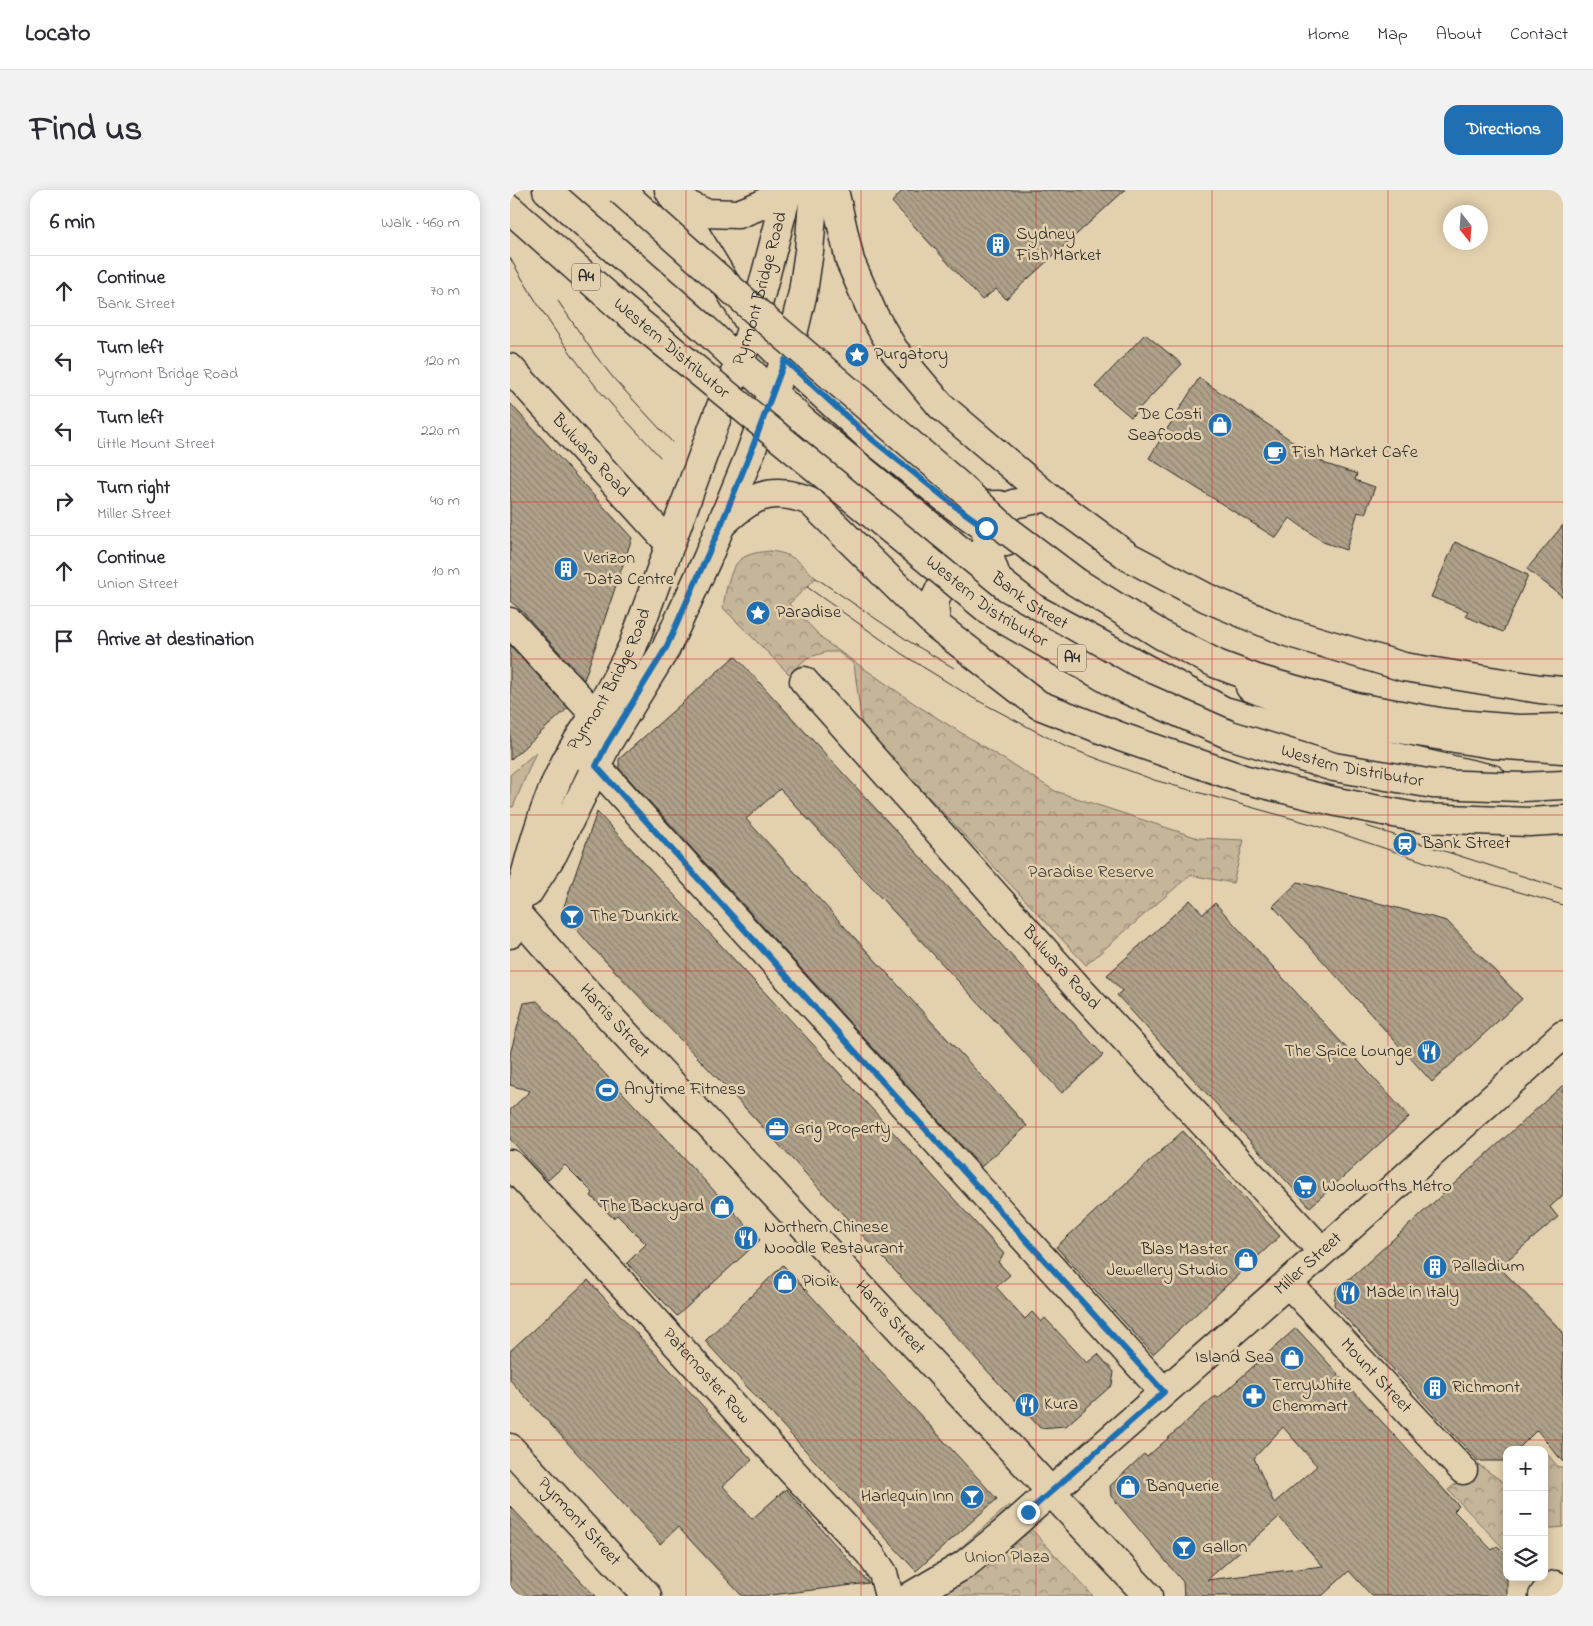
<!DOCTYPE html>
<html lang="en">
<head>
<meta charset="utf-8">
<style>
	body { margin:0; font-family:"Indie Flower",sans-serif; background:#f2f2f3; color:#2b2b33 }
	.controls { position:absolute; right:15px; bottom:15px; display:grid; overflow:hidden; border-radius:10px; box-shadow:0 2px 12px #0003 }
	.controls button { width:45px; height:45px; display:grid; place-items:center; padding:0; border:0; border-bottom:1px solid #e1e1e2; background:#fff; color:#2b2b33; font:25px sans-serif }
	.compass { position:absolute; left:933px; top:15px; width:45px; height:45px; border-radius:50%; background:#fff; box-shadow:0 2px 12px #0003; rotate:163deg }
	.stop { position:absolute; width:15px; height:15px; margin:-11px; border:4px solid #1f6fb2; border-radius:50%; background:#fff }
	.stop.end { background:#1f6fb2; border-color:#fff; box-shadow:0 1px 5px #0008 }
	.list { margin:0; padding:0; list-style:none }
	h2 { display:flex; justify-content:space-between; align-items:center; height:65px; margin:0; padding:0 20px; font-size:21px }
	h2 small { font-size:16px; font-weight:400; color:#7c7c81 }
	.list li { display:grid; grid-template-columns:32px 1fr auto; gap:15px; align-items:center; box-sizing:border-box; height:70px; padding:0 20px; border-top:1px solid #e1e1e2 }
	.list b { display:block; font-size:19px; white-space:nowrap }
	.list p { margin:0; font-size:16px; white-space:nowrap; color:#7c7c81 }
	.list em { font-size:16px; font-style:normal; color:#7c7c81 }
	.icon { flex:none; width:28px; height:28px; fill:none; stroke:currentColor; stroke-width:2; stroke-linecap:round; stroke-linejoin:round }
	.map { position:relative; flex:none; width:1053px; height:1406px; overflow:hidden; border-radius:15px }
	header { display:flex; align-items:center; gap:30px; box-sizing:border-box; height:70px; padding:0 25px; background:#fff; border-bottom:1px solid #e1e1e2 }
	header strong { font-size:24px }
	nav { display:flex; gap:28px; margin-inline-start:auto; font-size:18px }
	.intro { display:flex; align-items:center; justify-content:space-between; box-sizing:border-box; height:120px; padding:0 30px }
	h1 { margin:0; font-size:35px }
	.button { padding:12px 22px; border-radius:15px; background:#1f6fb2; color:#fff; font-size:18px; font-weight:700 }
	main { display:flex; gap:30px; padding:0 30px }
	aside { flex:1; background:#fff; border-radius:15px; box-shadow:0 2px 12px #0003 }
	.map>svg:first-child { display:block }
	.green { fill:#c5b599; stroke:#787062 }
	.forest { fill:url(#forest-crowns); stroke:#787062 }
	.building { fill:url(#building-back-hatch); stroke:#2b2b2b; fill-rule:evenodd }
	.lines { fill:none; stroke-linecap:round; stroke-linejoin:round }
	.minor-casing { stroke:#2b2b2b; stroke-width:31 }
	.major-casing { stroke:#2b2b2b; stroke-width:31 }
	.highway-casing { stroke:#2b2b2b; stroke-width:31 }
	.minor { stroke:#e3d0ae; stroke-width:28 }
	.major { stroke:#e3d0ae; stroke-width:28 }
	.highway { stroke:#e3d0ae; stroke-width:28 }
	.tram { stroke:#2b2b2b; stroke-width:1 }
	.highway-bridge-casing { stroke:#2b2b2b; stroke-width:31; stroke-linecap:butt }
	.highway-bridge { stroke:#e3d0ae; stroke-width:28 }
	.route { stroke:#1f6fb2; stroke-width:6 }
	.grid { fill:none; stroke:#d62828; stroke-width:1; stroke-opacity:0.55 }
	.labels { text-anchor:middle; dominant-baseline:central; stroke-width:5; stroke-linejoin:round; paint-order:stroke }
	.shield { fill:#e3d0ae; stroke:#625c52; stroke-width:1 }
	.shield-label { font-size:16px; font-weight:bold; fill:#2b2b2b }
	.poi-label { font-size:18px; fill:#2b2b2b; stroke:#e3d0ae; text-anchor:start }
	.street-label { font-size:18px; fill:#2b2b2b; stroke:#e3d0ae }
	.park-label { font-size:18px; fill:#42403c; stroke:#e3d0ae }
</style>
</head>
<body>
<header>
<strong>Locato</strong>
<nav><a>Home</a><a>Map</a><a>About</a><a>Contact</a></nav>
</header>
<div class="intro"><h1>Find us</h1><a class="button">Directions</a></div>
<main>
<aside>
<h2>6 min<small>Walk · 460 m</small></h2>
<ul class="list">
<li><svg class="icon" aria-label="ahead" viewBox="0 0 24 24"><path d="M12 20V5M6 11l6-6 6 6"/></svg><div><b>Continue</b><p>Bank Street</p></div><em>70 m</em></li>
<li><svg class="icon" aria-label="left" viewBox="0 0 24 24"><path d="M17 20v-9H6M10 6l-5 5 5 5"/></svg><div><b>Turn left</b><p>Pyrmont Bridge Road</p></div><em>120 m</em></li>
<li><svg class="icon" aria-label="left" viewBox="0 0 24 24"><path d="M17 20v-9H6M10 6l-5 5 5 5"/></svg><div><b>Turn left</b><p>Little Mount Street</p></div><em>220 m</em></li>
<li><svg class="icon" aria-label="right" viewBox="0 0 24 24"><path d="M7 20v-9h11M14 6l5 5-5 5"/></svg><div><b>Turn right</b><p>Miller Street</p></div><em>40 m</em></li>
<li><svg class="icon" aria-label="ahead" viewBox="0 0 24 24"><path d="M12 20V5M6 11l6-6 6 6"/></svg><div><b>Continue</b><p>Union Street</p></div><em>10 m</em></li>
<li><svg class="icon" aria-label="arrive" viewBox="0 0 24 24"><path d="M6 21V4h12l-3 4 3 4H6"/></svg><div><b>Arrive at destination</b></div></li>
</ul>
</aside>
<div class="map">
<svg width="1053" height="1406" viewBox="0 0 1053 1406">
	<defs>
		<pattern id="forest-crowns" width="20" height="18" patternUnits="userSpaceOnUse" patternTransform="scale(1.25)"><rect width="20" height="18" fill="#c5b599"/><path d="M2 6a3 3 0 1 1 6 0M12 15a3 3 0 1 1 6 0" fill="none" stroke="#a0937d"/></pattern>
		<pattern id="building-back-hatch" width="6" height="6" patternUnits="userSpaceOnUse" patternTransform="scale(1.25)"><rect width="6" height="6" fill="#b0a28a"/><path d="M-1 5l2 2M0 0l6 6M5-1l2 2" fill="none" stroke="#8f8471"/></pattern>
	</defs>
	<rect width="100%" height="100%" fill="#e3d0ae"/>
	<filter id="ink" filterUnits="userSpaceOnUse"><feTurbulence type="fractalNoise" baseFrequency=".02" numOctaves="2"/><feDisplacementMap in="SourceGraphic" scale="10" xChannelSelector="R" yChannelSelector="G"/><feConvolveMatrix kernelMatrix="1 2 1 2 8 2 1 2 1" color-interpolation-filters="sRGB"/></filter>
	<g filter="url(#ink)">
		<!-- green -->
		<path class="green" d="M26,562L3,617H0V585Z"/>
		<!-- forest -->
		<path class="forest" d="M260,361C284,364 289,372 306,388L279,414L316,452L408,516L545,601L688,648L734,650L723,693L680,685L576,775L352,536L344,474L328,462H316L297,468L279,484L213,418C215,404 219,379 230,370C238,363 251,362 260,361Z
			M1038,1265L1048,1277H1053V1337L1034,1339V1269Z
			M969,1275L997,1295V1362L938,1300Z
			M499,1315L583,1406H403L407,1396Z"/>
		<!-- building -->
		<path class="building" d="M393,0H615L496,109L486,99L472,110L382,12Z
			M635,144L672,174L621,227L585,197Z
			M689,188L816,274L847,284L845,290L865,297L855,324L848,322L836,360L813,352L780,328L766,348L639,268Z
			M0,213L122,348L74,490L12,421L0,411Z
			M1053,335V407L1017,379Z
			M945,352L1018,385L993,442L955,426L958,421L921,407Z
			M0,455L58,518L0,570Z
			M225,466L593,865L552,903L270,599L236,629L517,936L471,977L109,578V569Z
			M87,622L311,863L494,1064L488,1072L500,1085L486,1097L515,1129L522,1122L531,1132L535,1128L577,1173L588,1164L604,1182L602,1195L556,1236L530,1238L212,893L80,755L52,722Z
			M788,692L937,731L1012,809L922,892L763,716Z
			M680,710L693,724L705,713L899,927L800,1017L607,805L612,801L597,785Z
			M27,811L250,1050L167,1126L117,1073L136,1054L107,1025L103,1028L81,1006L83,1003L55,975L38,990L0,949V920L20,901L0,895V864L14,813Z
			M1053,895V1005L1040,1017L1048,1027L989,1077L1053,1142V1272L1027,1240L1007,1260H997V1269L995,1271H968L824,1115L826,1099L846,1083Z
			M673,941L770,1046L643,1164L546,1057Z
			M273,1075L487,1309L406,1381L195,1151Z
			M78,1090L242,1270L213,1296L242,1329L276,1299L359,1393L254,1406H232L168,1337L150,1354L0,1190V1161Z
			M786,1138L949,1316L944,1321L982,1360L987,1356L997,1366V1406H862L839,1381L812,1406H674L673,1392L601,1306L600,1296L634,1264L637,1267L705,1206L708,1208ZM773,1237L807,1276L764,1313L744,1268ZM769,1327L813,1376L697,1390Z
			M0,1316L85,1406H0Z"/>
		<g class="lines">
			<defs>
				<g id="minor">
					<path d="M275,170L358,246L445,316L496,352"/>
					<path id="s1" d="M0,178L160,354"/>
					<path id="s2" d="M263,203L293,231L458,367L525,419L714,521L854,560L982,589"/>
					<path d="M0,432L85,525"/>
					<path id="s3" d="M294,491L568,798L812,1061"/>
					<path d="M740,497L815,527L982,554L1053,559"/>
					<path d="M70,561L86,576L654,1202"/>
					<path id="s4" d="M6,723L56,780L638,1406"/>
					<path id="s5" d="M0,974L85,1064L281,1280L360,1364L373,1383L379,1406"/>
					<path id="s6" d="M778,1093L953,1280"/>
					<path id="s7" d="M0,1258L137,1406"/>
					<path id="s8" d="M401,1406L454,1375L494,1343L778,1093L1053,845"/>
					<path d="M1033,1406L1038,1399L1045,1395L1053,1398"/>
				</g>
				<g id="major">
					<path d="M18,703L43,664L97,554L156,458L197,369L240,264L275,170L283,144L293,102L299,61L304,0"/>
					<path id="s9" d="M0,744C15,687 27,630 53,577C62,558 73,542 85,525C99,504 110,481 122,458L210,219L230,171L242,137L278,0"/>
				</g>
				<path id="highway" d="M37,0L195,139L263,203
					M159,0L242,137L275,170
					M324,0L340,71L363,124L384,160L431,216L538,307L619,367L697,408L777,442L894,477L1030,499L1053,501
					M166,5L174,13L195,23L228,24L251,15L276,0
					M0,19L108,115L154,153
					M445,316L489,315
					M211,335C240,307 260,295 300,311L426,435L529,515L611,547L733,589L827,612L910,628L1019,632L1053,630
					M487,389L477,360L476,338L503,314L538,307
					M566,392L653,446L707,474L747,489L846,517L935,533L1008,539L1053,538
					M426,435L424,412L439,380L440,371L438,350"/>
			</defs>
			<!-- minor casing -->
			<use href="#minor" class="minor-casing"/>
			<!-- major casing -->
			<use href="#major" class="major-casing"/>
			<!-- highway casing -->
			<use href="#highway" class="highway-casing"/>
			<!-- minor -->
			<use href="#minor" class="minor"/>
			<!-- major -->
			<use href="#major" class="major"/>
			<!-- highway -->
			<use href="#highway" class="highway"/>
			<!-- tram -->
			<path class="tram" d="M0,68C26,113 55,158 88,199C107,222 130,244 150,267
				M48,111L85,165L105,190L162,252
				M306,388L400,452L444,478
				M297,397L392,464L463,508L554,556L644,590L805,635L972,691L1053,715
				M856,636L1053,699"/>
			<defs>
				<g id="highway-bridge">
					<path d="M110,0L258,132L452,298L497,340L566,392"/>
					<path id="s10" d="M154,153L481,422L613,498L720,545L824,577L923,594L1012,597L1053,595"/>
				</g>
			</defs>
			<!-- highway-bridge casing -->
			<use href="#highway-bridge" class="highway-bridge-casing"/>
			<!-- highway-bridge -->
			<use href="#highway-bridge" class="highway-bridge"/>
		</g>
	</g>
	<g class="lines" filter="url(#ink)">
		<!-- route -->
		<path class="route" d="M476,338L445,316L358,246L275,170L240,264L211,335L156,458L97,554L86,576L654,1202L518,1322"/>
	</g>
	<!-- grid -->
	<path class="grid" d="M176,0V1406M351,0V1406M526,0V1406M702,0V1406M878,0V1406M0,156H1053M0,312H1053M0,469H1053M0,625H1053M0,781H1053M0,937H1053M0,1094H1053M0,1250H1053"/>
	<!-- icons -->
	<defs>
		<symbol id="building-disc" viewBox="-11 -11 22 22"><circle r="9.5" fill="#1f6fb2" stroke="#e3d0ae"/><path d="M-4-6H4V6H1V3H-1V6H-4ZM-2.5-4.3h1.7v1.8h-1.7ZM.8-4.3h1.7v1.8H.8ZM-2.5-1h1.7V.8h-1.7ZM.8-1h1.7V.8H.8Z" fill="#fff"/></symbol>
		<symbol id="sight-disc" viewBox="-11 -11 22 22"><circle r="9.5" fill="#1f6fb2" stroke="#e3d0ae"/><path d="M0-6L1.8-2.2L6-1.7L2.9 1.2L3.7 5.4L0 3.3L-3.7 5.4L-2.9 1.2L-6-1.7L-1.8-2.2Z" fill="#fff"/></symbol>
		<symbol id="shop-disc" viewBox="-11 -11 22 22"><circle r="9.5" fill="#1f6fb2" stroke="#e3d0ae"/><path d="M-5-2.5h2.3a2.7 3.5 0 0 1 5.4 0H5L5.5 6h-11ZM-1.5-2.5h3a1.5 2.3 0 0 0-3 0Z" fill="#fff"/></symbol>
		<symbol id="cafe-disc" viewBox="-11 -11 22 22"><circle r="9.5" fill="#1f6fb2" stroke="#e3d0ae"/><path d="M-5.5-4.5H6V0H3Q3 3.5 0 3.5H-2.5Q-5.5 3.5-5.5 0ZM3-3.2v2h1.7v-2ZM-6 4.5H4V6H-6Z" fill="#fff"/></symbol>
		<symbol id="station-disc" viewBox="-11 -11 22 22"><circle r="9.5" fill="#1f6fb2" stroke="#e3d0ae"/><path d="M-3-6H3Q5-6 5-4V2Q5 4 3 4L4.5 6H3L1.5 4h-3L-3 6H-4.5L-3 4Q-5 4-5 2V-4Q-5-6-3-6ZM-3.5-4v3h7v-3ZM-3.5 1v1.5H-2V1ZM2 1v1.5H3.5V1Z" fill="#fff"/></symbol>
		<symbol id="bar-disc" viewBox="-11 -11 22 22"><circle r="9.5" fill="#1f6fb2" stroke="#e3d0ae"/><path d="M-6-5H6L.8 .8V4.5H3.5V6h-7V4.5H-.8V.8Z" fill="#fff"/></symbol>
		<symbol id="restaurant-disc" viewBox="-11 -11 22 22"><circle r="9.5" fill="#1f6fb2" stroke="#e3d0ae"/><path d="M-5-6h1v4h1v-4h1v4h1v-4h1v5L-1.5 .5V6h-2V.5L-5-1ZM5-6V6H3V1.5H1.5Q1.5-4 5-6Z" fill="#fff"/></symbol>
		<symbol id="stadium-disc" viewBox="-11 -11 22 22"><circle r="9.5" fill="#1f6fb2" stroke="#e3d0ae"/><path d="M0-5a6.5 5 0 1 0 0 10a6.5 5 0 1 0 0-10ZM-3.5-1.8h7v3.6h-7Z" fill="#fff"/></symbol>
		<symbol id="office-disc" viewBox="-11 -11 22 22"><circle r="9.5" fill="#1f6fb2" stroke="#e3d0ae"/><path d="M-6-3h4V-5.5h4V-3h4V5H-6ZM-1-4.5V-3h2v-1.5ZM-6 0V1H6V0Z" fill="#fff"/></symbol>
		<symbol id="supermarket-disc" viewBox="-11 -11 22 22"><circle r="9.5" fill="#1f6fb2" stroke="#e3d0ae"/><path d="M-6-5.5h2.5l.6 2H6L4.5 2H-2.5L-4.4-4H-6ZM-1.5 3.2a1.3 1.3 0 1 0 .1 0ZM3 3.2a1.3 1.3 0 1 0 .1 0Z" fill="#fff"/></symbol>
		<symbol id="pharmacy-disc" viewBox="-11 -11 22 22"><circle r="9.5" fill="#1f6fb2" stroke="#e3d0ae"/><path d="M-2-6h4v4h4v4h-4v4h-4v-4h-4v-4h4Z" fill="#fff"/></symbol>
	</defs>
	<g fill-rule="evenodd">
		<use href="#building-disc" x="474" y="41" width="28" height="28"/>
		<use href="#sight-disc" x="333" y="151" width="28" height="28"/>
		<use href="#shop-disc" x="696" y="221" width="28" height="28"/>
		<use href="#cafe-disc" x="751" y="249" width="28" height="28"/>
		<use href="#building-disc" x="42" y="365" width="28" height="28"/>
		<use href="#sight-disc" x="234" y="409" width="28" height="28"/>
		<use href="#station-disc" x="881" y="640" width="28" height="28"/>
		<use href="#bar-disc" x="48" y="713" width="28" height="28"/>
		<use href="#restaurant-disc" x="905" y="848" width="28" height="28"/>
		<use href="#stadium-disc" x="83" y="886" width="28" height="28"/>
		<use href="#office-disc" x="253" y="925" width="28" height="28"/>
		<use href="#supermarket-disc" x="781" y="983" width="28" height="28"/>
		<use href="#shop-disc" x="198" y="1003" width="28" height="28"/>
		<use href="#restaurant-disc" x="222" y="1034" width="28" height="28"/>
		<use href="#shop-disc" x="722" y="1056" width="28" height="28"/>
		<use href="#building-disc" x="911" y="1063" width="28" height="28"/>
		<use href="#shop-disc" x="261" y="1078" width="28" height="28"/>
		<use href="#restaurant-disc" x="824" y="1089" width="28" height="28"/>
		<use href="#shop-disc" x="768" y="1154" width="28" height="28"/>
		<use href="#building-disc" x="911" y="1184" width="28" height="28"/>
		<use href="#pharmacy-disc" x="730" y="1192" width="28" height="28"/>
		<use href="#restaurant-disc" x="503" y="1201" width="28" height="28"/>
		<use href="#shop-disc" x="604" y="1283" width="28" height="28"/>
		<use href="#bar-disc" x="448" y="1293" width="28" height="28"/>
		<use href="#bar-disc" x="660" y="1344" width="28" height="28"/>
	</g>
	<g class="labels">
		<!-- shield labels -->
		<g class="shield">
			<rect x="62" y="73.5" width="28" height="27" rx="4"/>
			<rect x="548" y="454.5" width="28" height="27" rx="4"/>
		</g>
		<g class="shield-label">
			<text x="76" y="87">A4</text>
			<text x="562" y="468">A4</text>
		</g>
		<!-- poi labels -->
		<g class="poi-label">
			<text x="506" y="45">Sydney<tspan x="506" dy="21">Fish Market</tspan></text>
			<text x="364" y="165">Purgatory</text>
			<text x="692" y="225" text-anchor="end">De Costi<tspan x="692" dy="21">Seafoods</tspan></text>
			<text x="782" y="263">Fish Market Cafe</text>
			<text x="74" y="369">Verizon<tspan x="74" dy="21">Data Centre</tspan></text>
			<text x="266" y="423">Paradise</text>
			<text x="912" y="654">Bank Street</text>
			<text x="80" y="727">The Dunkirk</text>
			<text x="902" y="862" text-anchor="end">The Spice Lounge</text>
			<text x="114" y="900">Anytime Fitness</text>
			<text x="284" y="939">Grig Property</text>
			<text x="812" y="997">Woolworths Metro</text>
			<text x="194" y="1017" text-anchor="end">The Backyard</text>
			<text x="254" y="1038">Northern Chinese<tspan x="254" dy="21">Noodle Restaurant</tspan></text>
			<text x="718" y="1060" text-anchor="end">Blas Master<tspan x="718" dy="21">Jewellery Studio</tspan></text>
			<text x="942" y="1077">Palladium</text>
			<text x="292" y="1092">PiOik</text>
			<text x="856" y="1103">Made in Italy</text>
			<text x="764" y="1168" text-anchor="end">Island Sea</text>
			<text x="762" y="1196">TerryWhite<tspan x="762" dy="21">Chemmart</tspan></text>
			<text x="942" y="1198">Richmont</text>
			<text x="534" y="1215">Kura</text>
			<text x="636" y="1297">Banquerie</text>
			<text x="444" y="1307" text-anchor="end">Harlequin Inn</text>
			<text x="692" y="1358">Gallon</text>
		</g>
		<!-- street labels -->
		<g class="street-label">
			<text stroke="none"><textPath href="#s9" startOffset="695">Pyrmont Bridge Road</textPath></text>
			<text transform="translate(161 159) rotate(40)">Western Distributor</text>
			<text stroke="none"><textPath href="#s1" startOffset="119">Bulwara Road</textPath></text>
			<text stroke="none"><textPath href="#s10" startOffset="414">Western Distributor</textPath></text>
			<text stroke="none"><textPath href="#s2" startOffset="331">Bank Street</textPath></text>
			<text stroke="none"><textPath href="#s9" startOffset="275">Pyrmont Bridge Road</textPath></text>
			<text stroke="none"><textPath href="#s10" startOffset="819">Western Distributor</textPath></text>
			<text stroke="none"><textPath href="#s3" startOffset="385">Bulwara Road</textPath></text>
			<text stroke="none"><textPath href="#s4" startOffset="146">Harris Street</textPath></text>
			<text stroke="none"><textPath href="#s8" startOffset="519">Miller Street</textPath></text>
			<text stroke="none"><textPath href="#s4" startOffset="551">Harris Street</textPath></text>
			<text stroke="none"><textPath href="#s5" startOffset="289">Paternoster Row</textPath></text>
			<text stroke="none"><textPath href="#s6" startOffset="128">Mount Street</textPath></text>
			<text stroke="none"><textPath href="#s7" startOffset="101">Pyrmont Street</textPath></text>
		</g>
		<!-- park labels -->
		<g class="park-label">
			<text x="581" y="683">Paradise Reserve</text>
			<text x="497" y="1368">Union Plaza</text>
		</g>
	</g>
</svg>
<div class="controls">
<button>+</button>
<button>−</button>
<button><svg class="icon" aria-label="layers" viewBox="0 0 24 24"><path d="M12 4l9 5-9 5-9-5zM3 14l9 5 9-5"/></svg></button>
</div>
<svg class="compass" viewBox="-18 -18 36 36"><path d="M0-13l5 13h-10z" fill="#e53935"/><path d="M0 13l5-13h-10z" fill="#7c7c81"/></svg>
<div class="stop" style="left:476px;top:338px"></div>
<div class="stop end" style="left:518px;top:1322px"></div>
</div>
</main>
</body>
</html>
